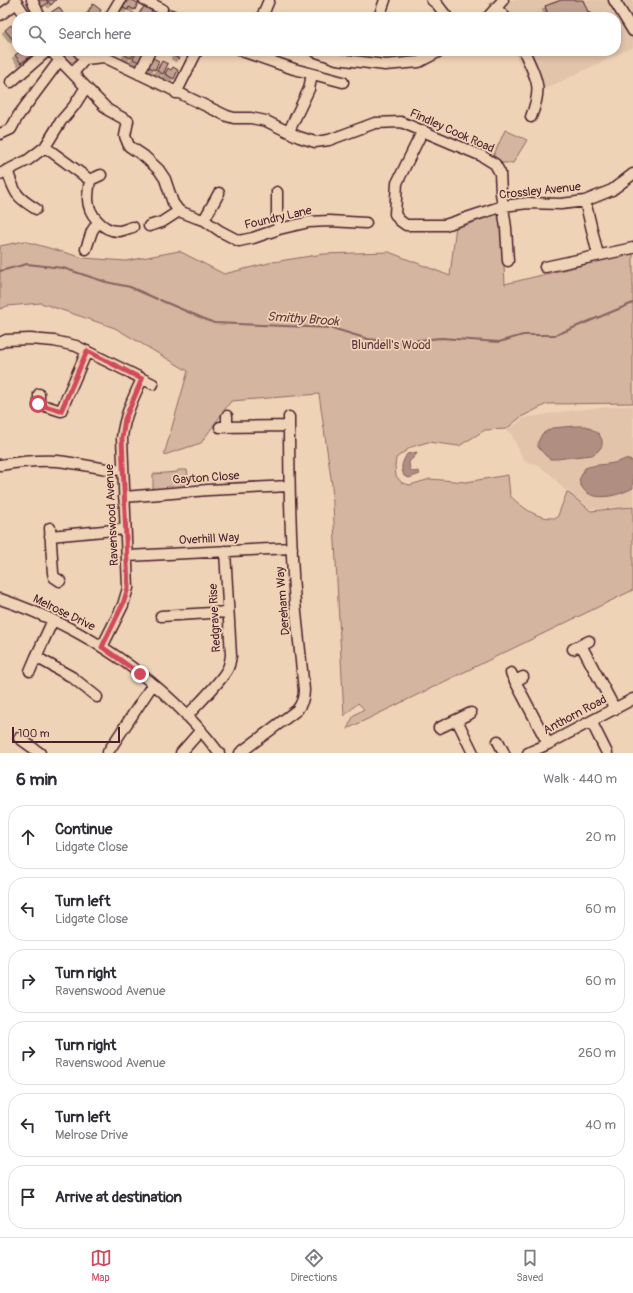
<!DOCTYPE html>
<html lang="en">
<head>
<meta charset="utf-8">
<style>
	body { margin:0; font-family:Pangolin,sans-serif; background:#f7f7f7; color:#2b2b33 }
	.scale { position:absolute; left:12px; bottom:10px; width:108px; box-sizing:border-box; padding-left:4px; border:2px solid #4a1f2b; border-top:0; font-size:11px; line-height:14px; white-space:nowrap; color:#4a1f2b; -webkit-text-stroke:3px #efd3b6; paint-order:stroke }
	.stop { position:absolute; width:12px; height:12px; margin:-9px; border:3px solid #d1495b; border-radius:50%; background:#fff }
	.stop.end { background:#d1495b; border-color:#fff; box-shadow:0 1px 4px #0008 }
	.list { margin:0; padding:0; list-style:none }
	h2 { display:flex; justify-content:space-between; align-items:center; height:52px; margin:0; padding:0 16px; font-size:17px }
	h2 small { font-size:13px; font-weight:400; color:#7c7c81 }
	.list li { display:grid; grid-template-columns:26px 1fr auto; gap:12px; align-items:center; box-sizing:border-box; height:64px; margin:0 8px 8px; padding:0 8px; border:1px solid #e1e1e2; border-radius:16px }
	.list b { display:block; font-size:15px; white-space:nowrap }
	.list p { margin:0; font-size:13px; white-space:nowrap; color:#7c7c81 }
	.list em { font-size:13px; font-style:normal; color:#7c7c81 }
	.icon { flex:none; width:22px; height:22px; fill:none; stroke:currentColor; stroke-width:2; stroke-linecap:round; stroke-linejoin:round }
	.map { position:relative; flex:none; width:633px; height:753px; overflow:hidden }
	.search { position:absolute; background:#fff; box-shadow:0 2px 6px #0003; left:12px; right:12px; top:12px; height:44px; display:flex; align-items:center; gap:10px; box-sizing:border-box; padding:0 14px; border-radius:16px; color:#7c7c81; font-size:15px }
	.sheet { height:484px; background:#fff }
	nav { display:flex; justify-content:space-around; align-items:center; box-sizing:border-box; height:56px; border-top:1px solid #e1e1e2; background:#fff; font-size:11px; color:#7c7c81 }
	nav a { display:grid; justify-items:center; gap:2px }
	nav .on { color:#d1495b }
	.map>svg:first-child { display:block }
	.built { fill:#e1c4aa }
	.green { fill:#d4b5a0; stroke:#8f6a66 }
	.water { fill:#b08e81; stroke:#87625f }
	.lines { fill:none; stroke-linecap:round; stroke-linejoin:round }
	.stream { stroke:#87625f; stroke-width:2 }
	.building { fill:#c1a18f; stroke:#4a1f2b; filter:url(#shadow) }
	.minor-casing { stroke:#4a1f2b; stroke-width:13 }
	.minor { stroke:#efd3b6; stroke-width:10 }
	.route { stroke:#d1495b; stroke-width:5 }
	.labels { text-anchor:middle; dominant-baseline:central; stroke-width:3.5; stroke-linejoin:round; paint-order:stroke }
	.street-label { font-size:12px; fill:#4a1f2b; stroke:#efd3b6 }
	.park-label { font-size:12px; fill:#5f363d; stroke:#efd3b6 }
	.water-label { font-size:13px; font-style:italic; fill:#643b40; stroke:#efd3b6 }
</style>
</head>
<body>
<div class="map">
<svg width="633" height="753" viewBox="0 0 633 753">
	<defs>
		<filter id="shadow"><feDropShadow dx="-3" dy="3" stdDeviation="0" flood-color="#0004"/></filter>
	</defs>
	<rect width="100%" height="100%" fill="#efd3b6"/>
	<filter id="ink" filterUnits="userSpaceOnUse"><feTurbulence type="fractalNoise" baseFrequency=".025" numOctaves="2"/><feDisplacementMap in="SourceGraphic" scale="8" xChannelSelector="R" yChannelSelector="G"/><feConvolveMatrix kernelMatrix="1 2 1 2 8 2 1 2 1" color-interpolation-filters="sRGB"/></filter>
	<g filter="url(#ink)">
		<!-- built -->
		<path class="built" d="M491,0H633V47L536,93L513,51H616V17H495L488,4Z
			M621,406H633V505L623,508L598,509L588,508L567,492L550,474L536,464L524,461L511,433L506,429L515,425L524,418L575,410Z"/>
		<!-- green -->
		<path class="green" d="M59,51L75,52L79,58L73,62H69Z
			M505,130L527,140L513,163H498L492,159Z
			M501,211L505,284L633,253V403L547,404L521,417L506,429L485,430L459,446L428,442L411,447L396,458L395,466L396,476L402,483L410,485L430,479L466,482L508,475L510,496C525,509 536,519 557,518L567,492L591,511L633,507V590L347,729L354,715L364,709L358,703L344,716L332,485L319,394L231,401L201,443L164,455L188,371L115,328L41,303L7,306L0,309V246L24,241L84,258L126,261L179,251L224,274L273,262L323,254L389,252L450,276L456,225Z
			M178,470H187L188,477H184L185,489L153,491V474L177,472Z"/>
		<!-- water -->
		<path class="water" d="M574,426H586L593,430L599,434L602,440V446L598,451L592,455L556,459H550L546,456L538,447V442L542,434L552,428Z
			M417,452L416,455L409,462L410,470L414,472L418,471L420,474L409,478L404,476C400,466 402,463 407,454Z
			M625,459L633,461V488C616,497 585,505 579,480L585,468C598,463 612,466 625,459Z"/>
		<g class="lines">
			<!-- stream -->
			<path class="stream" d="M0,271L27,264L63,268L106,282L130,287L157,299
				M160,300L214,323L332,328L368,339L397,342L441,338L499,342L523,335H556L633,303"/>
		</g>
		<!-- building -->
		<path class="building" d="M36,0H46L48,3L40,8Z
			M47,0H56L51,5Z
			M128,0H132L138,3L135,10L129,7L128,10L123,8Z
			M561,0H583L588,12L589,11L592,17H549L545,6Z
			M93,4L101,10L97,17L88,12Z
			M144,6L152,11L149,17H141L139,15Z
			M59,7L64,15L60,17H53L50,13Z
			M88,13L96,17H85Z
			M133,13L138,16V17H131Z
			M11,25L17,33V38L13,40L5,30Z
			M21,51H34L35,53L21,63L15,55Z
			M127,51H135L131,58L125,55Z
			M137,51L146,54L141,63L133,59Z
			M177,51L182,53L179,59L174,56Z
			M151,57L159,61L155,70L147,66Z
			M162,61L168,64L163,74L157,71Z
			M173,67L178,70L174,79L165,74L168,68L171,70Z"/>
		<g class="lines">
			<defs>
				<path id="minor" d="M15,0L26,17
					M32,0L40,17
					M144,0L162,9
					M432,0L437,4L447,17
					M614,0L633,31
					M496,8L505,17
					M0,15L17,3
					M171,15L175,17
					M110,17L120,0
					M262,17L269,0
					M379,17L385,0
					M488,17L503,0
					M51,51L108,110L128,121L125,136L129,146L144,156L159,170L165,179L173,203L179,211L197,218L204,220L220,231L239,241L253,238L279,229L309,222L329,221L366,223
					M78,51L85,59
					M242,51L294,69L343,82
					M314,51L337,59L385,65L419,62L440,51
					M524,51C537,80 543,86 531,117
					M73,73L85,59L104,57L227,116L234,118H251L266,121L299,137L315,142L329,140L375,123L401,122L482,156L495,164L500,173L501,193L506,228L508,261
					M139,74L150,51
					M11,82L47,51
					M176,93L197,51
					M423,130L397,183L395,214L399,220L406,225H445L503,206L528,203L561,204L585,201L612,190L633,174
					M289,131L309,89L312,74
					M0,134L11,129L18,116L59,61
					M45,147L90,180C89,186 88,192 88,199C88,213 102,231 118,231C123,231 128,228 133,227
					M7,170C15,193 15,196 36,209
					M0,174L28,160L45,147L61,121L74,106L86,87
					M90,180L101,175
					M277,192V217L279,229
					M585,201L598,255
					M204,220L219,193
					M149,226L162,222L179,211
					M86,249L92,231L98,222
					M545,267L633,248
					M0,343L6,340L30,339L54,341L76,346L153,384
					M39,394V404L61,411L87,351
					M227,416V427
					M220,427L289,426
					M0,465C19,462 37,460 57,461C75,463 94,467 113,470L122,469
					M124,497L208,490L289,486
					M50,528L53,573L54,577L60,581
					M50,536L125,529
					M127,556L292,548
					M0,599C85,627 165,681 219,753
					M161,616L228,612
					M53,620L36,657L72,677L97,697
					M581,645L615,709
					M102,647L123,605L128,588L122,438C124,417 133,398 142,379
					M573,649L589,641
					M30,671L36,657
					M511,673L515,681L523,677
					M515,681L548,744
					M187,716C198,704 222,681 228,668C230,664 230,660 231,656L225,551
					M457,720L473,753
					M591,721L607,753
					M439,728L471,713
					M19,738L40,753
					M498,741L504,753
					M108,752L153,684
					M181,753L201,730
					M240,753L297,710C302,704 304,699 304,690C301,661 298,632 295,603C290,541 289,479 289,417
					M528,753L548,744L633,699"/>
			</defs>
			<!-- minor casing -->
			<use href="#minor" class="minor-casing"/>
			<!-- minor -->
			<use href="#minor" class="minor"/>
		</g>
	</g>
	<g class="lines" filter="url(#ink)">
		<!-- route -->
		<path class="route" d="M38,404L61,411L87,351L142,379L125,419L122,438L128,588L123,604L102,647L140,674"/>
	</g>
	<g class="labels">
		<!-- street labels -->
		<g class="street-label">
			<text transform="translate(452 131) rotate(24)">Findley Cook Road</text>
			<text transform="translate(540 191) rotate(-6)">Crossley Avenue</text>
			<text transform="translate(278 218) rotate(-13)">Foundry Lane</text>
			<text transform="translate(206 478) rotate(-4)">Gayton Close</text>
			<text transform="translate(112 515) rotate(-93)">Ravenswood Avenue</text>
			<text transform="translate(209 539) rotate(-3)">Overhill Way</text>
			<text transform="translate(283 601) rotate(-95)">Dereham Way</text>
			<text transform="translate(64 613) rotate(26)">Melrose Drive</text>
			<text transform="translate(215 618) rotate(-93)">Redgrave Rise</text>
			<text transform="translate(575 715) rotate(-28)">Anthorn Road</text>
		</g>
		<!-- park labels -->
		<g class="park-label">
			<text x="391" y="345">Blundell's Wood</text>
		</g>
		<!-- water labels -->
		<g class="water-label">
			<text transform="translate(303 319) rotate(4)">Smithy Brook</text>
		</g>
	</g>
</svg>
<div class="scale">100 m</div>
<div class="stop" style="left:38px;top:404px"></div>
<div class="stop end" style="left:140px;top:674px"></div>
<div class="search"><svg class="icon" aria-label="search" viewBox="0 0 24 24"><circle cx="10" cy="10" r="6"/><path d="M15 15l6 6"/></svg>Search here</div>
</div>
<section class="sheet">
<h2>6 min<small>Walk · 440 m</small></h2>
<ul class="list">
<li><svg class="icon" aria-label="ahead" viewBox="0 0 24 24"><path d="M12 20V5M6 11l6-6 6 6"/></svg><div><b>Continue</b><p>Lidgate Close</p></div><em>20 m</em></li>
<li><svg class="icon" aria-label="left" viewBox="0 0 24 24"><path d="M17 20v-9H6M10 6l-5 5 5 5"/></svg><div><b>Turn left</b><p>Lidgate Close</p></div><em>60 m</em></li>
<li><svg class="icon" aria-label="right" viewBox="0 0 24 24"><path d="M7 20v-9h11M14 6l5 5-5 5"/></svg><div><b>Turn right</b><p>Ravenswood Avenue</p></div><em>60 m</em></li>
<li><svg class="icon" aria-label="right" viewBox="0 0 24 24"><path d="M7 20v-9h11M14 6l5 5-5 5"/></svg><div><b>Turn right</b><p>Ravenswood Avenue</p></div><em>260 m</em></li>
<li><svg class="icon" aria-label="left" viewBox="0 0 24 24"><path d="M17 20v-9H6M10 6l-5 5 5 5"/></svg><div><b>Turn left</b><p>Melrose Drive</p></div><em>40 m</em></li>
<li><svg class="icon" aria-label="arrive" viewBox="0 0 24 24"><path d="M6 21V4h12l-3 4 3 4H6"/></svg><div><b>Arrive at destination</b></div></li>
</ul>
</section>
<nav>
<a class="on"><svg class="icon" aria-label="map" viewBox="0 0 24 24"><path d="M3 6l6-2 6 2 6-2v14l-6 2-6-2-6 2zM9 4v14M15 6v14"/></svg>Map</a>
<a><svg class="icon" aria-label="directions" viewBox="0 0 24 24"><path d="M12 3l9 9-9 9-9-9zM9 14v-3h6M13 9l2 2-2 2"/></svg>Directions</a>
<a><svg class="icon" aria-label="saved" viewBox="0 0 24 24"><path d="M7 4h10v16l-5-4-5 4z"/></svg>Saved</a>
</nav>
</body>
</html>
